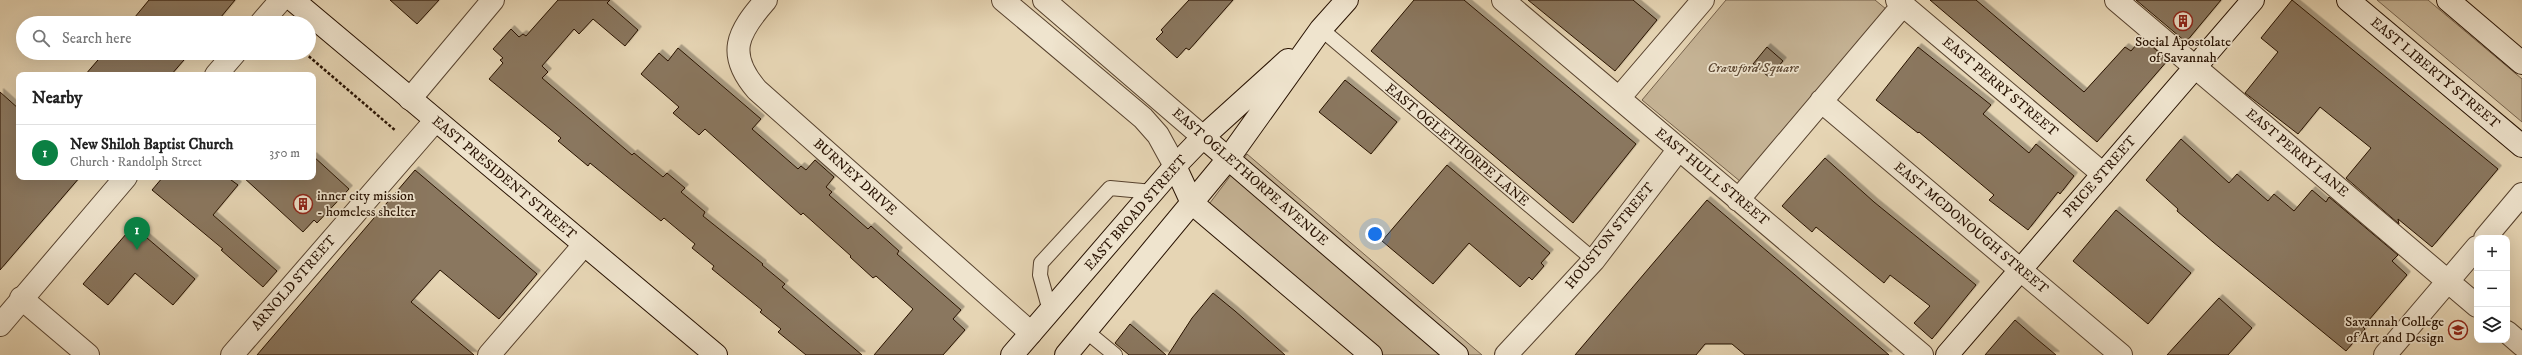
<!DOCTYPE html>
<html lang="en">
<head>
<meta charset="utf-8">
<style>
	body { margin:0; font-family:"IM FELL DW Pica",serif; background:#f2f2f2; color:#222 }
	.controls { position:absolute; right:12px; bottom:12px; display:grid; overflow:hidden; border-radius:8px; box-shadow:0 4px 16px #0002 }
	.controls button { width:36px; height:36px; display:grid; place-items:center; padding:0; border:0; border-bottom:1px solid #e0e0e0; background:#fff; color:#222; font:20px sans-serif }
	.you { position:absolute; left:1375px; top:234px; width:14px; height:14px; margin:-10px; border:3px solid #fff; border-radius:50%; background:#1a73e8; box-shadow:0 0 0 6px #1a73e833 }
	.badge { display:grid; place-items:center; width:26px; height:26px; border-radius:50%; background:#0b8043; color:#fff; font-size:13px; font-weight:700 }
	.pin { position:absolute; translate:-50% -33px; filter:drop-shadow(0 1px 2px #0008) }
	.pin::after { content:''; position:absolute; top:21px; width:14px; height:12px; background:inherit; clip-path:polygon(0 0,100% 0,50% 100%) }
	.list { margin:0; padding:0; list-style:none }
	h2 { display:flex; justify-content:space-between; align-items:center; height:52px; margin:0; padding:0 16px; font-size:17px }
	h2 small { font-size:13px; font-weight:400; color:#767676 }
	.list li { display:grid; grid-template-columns:26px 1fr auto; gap:12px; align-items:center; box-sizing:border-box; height:56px; padding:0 16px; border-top:1px solid #e0e0e0 }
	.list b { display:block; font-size:15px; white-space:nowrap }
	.list p { margin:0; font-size:13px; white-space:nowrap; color:#767676 }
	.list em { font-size:13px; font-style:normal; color:#767676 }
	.icon { flex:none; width:22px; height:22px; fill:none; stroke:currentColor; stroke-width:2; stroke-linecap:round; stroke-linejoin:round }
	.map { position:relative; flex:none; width:2522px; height:355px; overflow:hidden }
	.search { position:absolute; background:#fff; box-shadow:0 4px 16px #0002; left:16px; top:16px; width:300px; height:44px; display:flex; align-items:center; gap:10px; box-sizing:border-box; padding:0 14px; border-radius:22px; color:#767676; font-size:15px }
	.panel { position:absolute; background:#fff; box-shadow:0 4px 16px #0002; left:16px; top:72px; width:300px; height:108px; border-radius:8px }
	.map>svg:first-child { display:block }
	.green { fill:#c6b496; stroke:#76624c }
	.building { fill:#8a775e; stroke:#271101; filter:url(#shadow) }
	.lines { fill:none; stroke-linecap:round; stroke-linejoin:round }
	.service-casing { stroke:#57422e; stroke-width:16 }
	.minor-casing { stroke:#57422e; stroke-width:24 }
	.tertiary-casing { stroke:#57422e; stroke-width:24 }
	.secondary-casing { stroke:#271101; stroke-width:24 }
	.path { stroke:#271101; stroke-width:2.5; stroke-dasharray:3 2; stroke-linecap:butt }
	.service { stroke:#efe4ce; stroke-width:14 }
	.minor { stroke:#efe4ce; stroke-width:22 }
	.tertiary { stroke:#efe4ce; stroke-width:22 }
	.secondary { stroke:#efe4ce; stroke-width:22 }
	.labels { text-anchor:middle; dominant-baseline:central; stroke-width:3.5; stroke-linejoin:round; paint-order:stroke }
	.poi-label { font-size:14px; fill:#271101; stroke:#efe4ce }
	.park-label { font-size:14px; font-style:italic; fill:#5f4a35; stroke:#efe4ce }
	.street-label { font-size:14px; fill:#271101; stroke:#efe4ce }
</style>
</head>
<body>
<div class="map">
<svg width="2522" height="355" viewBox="0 0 2522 355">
	<defs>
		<filter id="shadow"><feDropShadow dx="3.5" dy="-3.5" stdDeviation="0" flood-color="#0004"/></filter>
	</defs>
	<rect width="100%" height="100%" fill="#e6d5b4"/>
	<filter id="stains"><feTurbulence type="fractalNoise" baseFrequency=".005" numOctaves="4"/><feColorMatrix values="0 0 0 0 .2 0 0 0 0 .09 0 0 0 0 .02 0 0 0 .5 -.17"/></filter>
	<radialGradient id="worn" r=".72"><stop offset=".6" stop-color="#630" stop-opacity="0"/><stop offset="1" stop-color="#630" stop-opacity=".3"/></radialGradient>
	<!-- green -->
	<path class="green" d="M1726,0H1875L1886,9L1741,182L1642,100Z
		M2377,0H2428L2522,79V122Z
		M1247,154L1482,355H1359L1197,220Z"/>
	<!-- building -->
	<path class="building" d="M149,0H235L216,23H130Z
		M390,0H439L417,24Z
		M558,0H610L607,3L638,30L625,46L593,19L579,34L574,29L542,66L548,72L542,78L632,155L634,153L663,177L667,173L685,188L681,192L705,212L703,216L763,264L762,265L785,284L782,287L862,355H806L778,332L781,329L760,312L762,310L712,269L714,266L692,248L695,244L664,218L661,221L590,163L588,166L558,141L561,138L489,79L503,63L500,60L503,58L493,49L511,29L519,37L523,34L526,36Z
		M1189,0H1233L1189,50L1186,48L1177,58L1156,39L1163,32L1161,30Z
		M1414,0H1464L1636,144L1573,223L1371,51Z
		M1528,0H1633L1657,20L1615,71Z
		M1930,0H1976L2084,92L2125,47L2131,51L2142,38L2168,60L2097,142Z
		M2136,0H2221L2186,42Z
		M2292,0L2498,169L2432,247L2398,219L2399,224L2346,178L2371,148L2320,107L2298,134L2245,93L2278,52L2261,38Z
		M1767,47L1783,61L1769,77L1753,64Z
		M1918,47L1991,105L1983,114L2029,153L2036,144L2074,176L2060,194L2058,192L2028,230L1989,200L1994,195L1919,132L1918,133L1876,100Z
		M678,48L761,119L752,129L798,169L801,166L806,170L815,160L834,177L826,187L832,192L829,195L868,229L871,226L899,251L897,254L961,310L953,319L965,330L943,355H874L913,309L876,276L873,278L850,257L851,256L803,213L801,215L705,129L699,135L673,113L679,107L641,74L659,53L668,61Z
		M104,53H190L171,75H85Z
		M1345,80L1397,122L1371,154L1319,112Z
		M0,92L19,109V177H80L0,270Z
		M2181,139L2229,183L2237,174L2268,201L2274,194L2294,211L2312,190L2326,202L2329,197L2398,255L2392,261L2407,275L2363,327L2365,329L2346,351L2213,242L2177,211L2178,209L2146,180Z
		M313,156L349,189L317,223L314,220L303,232L243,177H313Z
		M1825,158L1874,202L1976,285L1932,339L1914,323L1930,306L1890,275L1884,283L1816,227L1812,232L1782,206Z
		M1447,165L1550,253L1541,263L1544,266L1532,280L1529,277L1520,287L1469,243L1433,284L1382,241Z
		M415,170L537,274L499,319L440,270L411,302L474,355H257Z
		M163,177H227L238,185L213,215L277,271L263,287L221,250L223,249L152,190Z
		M1707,200L1889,355H1745L1732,344H1705L1696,355H1575Z
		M2116,210L2191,273L2148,324L2073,261Z
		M133,226L195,279L173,305L135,273L108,305L83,284Z
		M1213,293L1235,311L1285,355H1168L1192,318Z
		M2219,298L2252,328L2228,355H2167Z
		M2015,320L2032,335L2056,355H1985Z
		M1130,324L1166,355H1129L1115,343Z"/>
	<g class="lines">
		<defs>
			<path id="service" d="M1321,29L1594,260
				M1050,311L1040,275L1041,263L1110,188L1153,192
				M1086,331L1115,355"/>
			<path id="minor" d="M766,0C737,33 726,54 757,90L1031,333
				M1503,0L1922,355
				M1897,0L2103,174
				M2116,0L2477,306
				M1619,98L1703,0
				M410,99L493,0
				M1821,101L2121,355
				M1738,200L1903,5
				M2485,238L2522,194
				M21,298L88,355
				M2507,332L2522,345
				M232,355L435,121
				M489,355L584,245
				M1506,355L1594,260L1679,149
				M2385,355L2477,247"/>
			<path id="tertiary" d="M1003,0L1143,118L1158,135L1175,166
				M1044,0L1203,137
				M261,23L281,0
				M216,75L235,53
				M0,325L126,177"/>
			<path id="secondary" d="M293,0L716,355
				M2348,0L2522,146
				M2448,0L2522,63
				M1203,137L1457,355
				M1175,166L1192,203L1371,355
				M1012,355L1175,166L1203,137L1288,60
				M1066,355L1228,159L1321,29L1347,0
				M1947,355L2253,0"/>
		</defs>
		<!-- service casing -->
		<use href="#service" class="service-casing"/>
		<!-- minor casing -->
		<use href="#minor" class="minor-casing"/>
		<!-- tertiary casing -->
		<use href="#tertiary" class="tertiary-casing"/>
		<!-- secondary casing -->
		<use href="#secondary" class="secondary-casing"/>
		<!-- path -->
		<path class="path" d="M305,53L396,131"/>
		<!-- service -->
		<use href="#service" class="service"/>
		<!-- minor -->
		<use href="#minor" class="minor"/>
		<!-- tertiary -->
		<use href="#tertiary" class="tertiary"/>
		<!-- secondary -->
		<use href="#secondary" class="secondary"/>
	</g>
	<!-- icons -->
	<defs>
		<symbol id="building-ring" viewBox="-11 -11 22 22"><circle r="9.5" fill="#efe4ce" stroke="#8f2418" stroke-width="1.5"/><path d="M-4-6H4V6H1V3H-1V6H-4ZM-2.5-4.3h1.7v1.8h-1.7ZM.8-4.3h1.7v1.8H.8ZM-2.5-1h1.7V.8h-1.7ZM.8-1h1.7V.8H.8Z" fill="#8f2418"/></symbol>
		<symbol id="university-ring" viewBox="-11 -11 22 22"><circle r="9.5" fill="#efe4ce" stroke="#8f2418" stroke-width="1.5"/><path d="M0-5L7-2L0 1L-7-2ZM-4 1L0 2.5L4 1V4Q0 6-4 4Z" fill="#8f2418"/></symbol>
	</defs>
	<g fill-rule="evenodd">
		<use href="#building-ring" x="2172" y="10" width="22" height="22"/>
		<use href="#building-ring" x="292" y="193" width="22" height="22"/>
		<use href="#university-ring" x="2447" y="319" width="22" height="22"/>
	</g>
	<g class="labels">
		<!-- poi labels -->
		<g class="poi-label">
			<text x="2183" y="42">Social Apostolate<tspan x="2183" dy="16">of Savannah</tspan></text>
			<text x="317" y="196" text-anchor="start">inner city mission<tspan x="317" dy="16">- homeless shelter</tspan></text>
			<text x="2444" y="322" text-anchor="end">Savannah College<tspan x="2444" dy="16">of Art and Design</tspan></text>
		</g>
		<!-- park labels -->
		<g class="park-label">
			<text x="1753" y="68">Crawford Square</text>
		</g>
		<!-- street labels -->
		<g class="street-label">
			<text transform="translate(2435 73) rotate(40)">EAST LIBERTY STREET</text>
			<text transform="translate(2000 87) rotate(40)">EAST PERRY STREET</text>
			<text transform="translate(1457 145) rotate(40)">EAST OGLETHORPE LANE</text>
			<text transform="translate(2297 153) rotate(40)">EAST PERRY LANE</text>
			<text transform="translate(855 177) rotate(42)">BURNEY DRIVE</text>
			<text transform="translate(1250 177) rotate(41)">EAST OGLETHORPE AVENUE</text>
			<text transform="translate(1712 177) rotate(40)">EAST HULL STREET</text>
			<text transform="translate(2100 177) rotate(-49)">PRICE STREET</text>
			<text transform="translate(504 178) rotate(40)">EAST PRESIDENT STREET</text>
			<text transform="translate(1136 213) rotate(-49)">EAST BROAD STREET</text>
			<text transform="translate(1971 228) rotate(40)">EAST MCDONOUGH STREET</text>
			<text transform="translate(1610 236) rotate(-51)">HOUSTON STREET</text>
			<text transform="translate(294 283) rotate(-49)">ARNOLD STREET</text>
		</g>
	</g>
	<rect width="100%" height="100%" filter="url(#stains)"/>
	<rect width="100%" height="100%" fill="url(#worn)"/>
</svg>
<div class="controls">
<button>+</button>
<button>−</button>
<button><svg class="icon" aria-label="layers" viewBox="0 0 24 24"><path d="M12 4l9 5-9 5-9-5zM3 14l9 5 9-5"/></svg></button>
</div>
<div class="you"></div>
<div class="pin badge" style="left:137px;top:250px">1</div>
<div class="search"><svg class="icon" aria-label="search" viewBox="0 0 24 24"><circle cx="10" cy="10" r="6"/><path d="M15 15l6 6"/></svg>Search here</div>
<section class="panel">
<h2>Nearby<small></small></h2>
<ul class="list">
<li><span class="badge">1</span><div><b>New Shiloh Baptist Church</b><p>Church · Randolph Street</p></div><em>350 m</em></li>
</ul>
</section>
</div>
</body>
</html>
